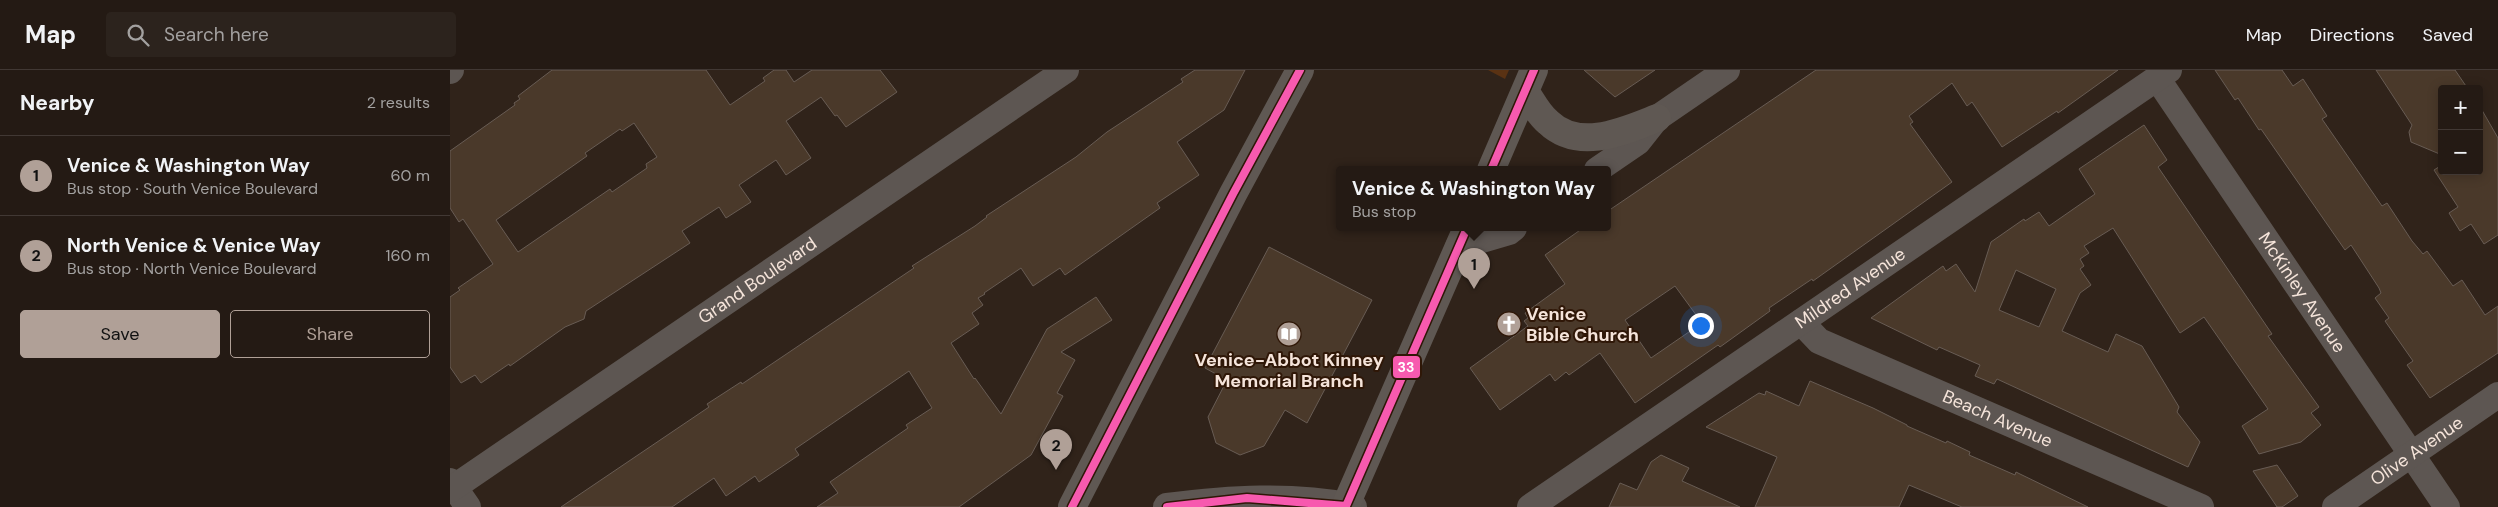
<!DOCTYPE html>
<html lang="en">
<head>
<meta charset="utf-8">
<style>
	body { margin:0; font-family:"DM Sans",sans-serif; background:#2c231d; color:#f1f3f6 }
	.controls { position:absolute; right:15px; top:15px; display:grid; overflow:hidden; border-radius:5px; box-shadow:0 2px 12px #0003 }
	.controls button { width:45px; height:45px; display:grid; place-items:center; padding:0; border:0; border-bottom:1px solid #413834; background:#241a14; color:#f1f3f6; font:25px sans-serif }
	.you { position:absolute; left:1250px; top:255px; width:18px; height:18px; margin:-12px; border:4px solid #fff; border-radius:50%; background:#1a73e8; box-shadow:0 0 0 8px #1a73e833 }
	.badge { display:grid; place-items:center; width:32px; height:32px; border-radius:50%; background:#b0a097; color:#111; font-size:16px; font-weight:700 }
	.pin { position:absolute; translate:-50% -41px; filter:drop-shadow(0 1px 2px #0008) }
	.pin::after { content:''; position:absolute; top:26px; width:18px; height:15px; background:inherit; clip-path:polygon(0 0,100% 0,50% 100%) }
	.popup { position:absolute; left:886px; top:96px; width:275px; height:65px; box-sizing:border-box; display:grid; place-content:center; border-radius:5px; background:#241a14; filter:drop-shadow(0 1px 4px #0005); font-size:16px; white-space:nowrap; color:#a3a1a0 }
	.popup b { font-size:19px; color:#f1f3f6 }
	.popup::after { content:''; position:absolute; left:50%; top:100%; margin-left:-10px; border:10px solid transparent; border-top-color:#241a14 }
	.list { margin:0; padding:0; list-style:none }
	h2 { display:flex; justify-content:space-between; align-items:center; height:65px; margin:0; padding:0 20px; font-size:21px }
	h2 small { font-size:16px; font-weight:400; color:#a3a1a0 }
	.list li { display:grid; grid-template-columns:32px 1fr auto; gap:15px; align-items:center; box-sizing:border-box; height:80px; padding:0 20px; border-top:1px solid #413834 }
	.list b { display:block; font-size:19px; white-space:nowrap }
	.list p { margin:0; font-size:16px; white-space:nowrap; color:#a3a1a0 }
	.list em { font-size:16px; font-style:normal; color:#a3a1a0 }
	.actions { display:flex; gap:10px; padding:15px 20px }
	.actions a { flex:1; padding:11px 0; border:1px solid #b0a097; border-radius:5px; text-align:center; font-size:18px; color:#b0a097 }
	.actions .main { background:#b0a097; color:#111 }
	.icon { flex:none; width:28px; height:28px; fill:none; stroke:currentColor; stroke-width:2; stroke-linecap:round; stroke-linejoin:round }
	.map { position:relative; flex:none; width:2048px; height:437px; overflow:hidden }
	header { display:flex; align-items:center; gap:30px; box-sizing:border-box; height:70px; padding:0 25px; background:#241a14; border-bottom:1px solid #413834 }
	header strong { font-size:24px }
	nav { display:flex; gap:28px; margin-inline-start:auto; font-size:18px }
	.search { width:350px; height:45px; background:#2c231d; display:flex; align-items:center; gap:12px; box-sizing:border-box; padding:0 18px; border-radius:5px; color:#a3a1a0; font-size:19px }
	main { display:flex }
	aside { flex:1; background:#241a14 }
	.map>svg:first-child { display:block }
	.green { fill:#5a3213 }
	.building { fill:#4a392a; stroke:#685c54; fill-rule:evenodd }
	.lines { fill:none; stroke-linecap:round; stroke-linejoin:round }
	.minor { stroke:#5d5652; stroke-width:26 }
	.tertiary { stroke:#5d5652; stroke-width:28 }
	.secondary { stroke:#5f5853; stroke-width:28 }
	.bus-1-casing { stroke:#2f1707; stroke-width:11 }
	.bus-1 { stroke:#f75aaf; stroke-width:8 }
	.labels { text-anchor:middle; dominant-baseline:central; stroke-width:4; stroke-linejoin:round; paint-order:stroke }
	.street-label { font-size:18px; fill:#f5e4da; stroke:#2f1707 }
	.poi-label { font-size:18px; font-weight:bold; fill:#f5e4da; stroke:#2f1707; text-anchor:start }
	.line-badge { stroke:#2f1707; stroke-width:2 }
	.badge-label { font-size:14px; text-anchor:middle; font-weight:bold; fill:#fff }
</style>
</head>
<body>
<header>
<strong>Map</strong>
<div class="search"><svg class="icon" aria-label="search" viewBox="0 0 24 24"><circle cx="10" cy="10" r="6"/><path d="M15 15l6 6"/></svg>Search here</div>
<nav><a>Map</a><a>Directions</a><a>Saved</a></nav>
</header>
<main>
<aside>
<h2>Nearby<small>2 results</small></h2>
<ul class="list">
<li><span class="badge">1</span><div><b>Venice &amp; Washington Way</b><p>Bus stop · South Venice Boulevard</p></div><em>60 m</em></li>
<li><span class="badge">2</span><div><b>North Venice &amp; Venice Way</b><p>Bus stop · North Venice Boulevard</p></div><em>160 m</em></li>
</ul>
<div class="actions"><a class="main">Save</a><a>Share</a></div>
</aside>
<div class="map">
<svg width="2048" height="437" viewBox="0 0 2048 437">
	<rect width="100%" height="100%" fill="#30231a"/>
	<!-- green -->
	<path class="green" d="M1038,0H1059L1055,9Z"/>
	<!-- building -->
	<path class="building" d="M102,0H256L280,35L315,11L313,8L324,0H336L344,12L362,0H430L447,22L396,57L387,45L385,46L371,27L336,51L361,88L336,105L326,90L289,115L301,132L276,148L269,137L232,161L240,173L136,241L134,249L115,257L60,296L59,294L31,313L25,305L11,313L0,297V227L10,220L8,218L43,194L13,149L9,152L0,138V81L65,35L64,33L70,29L68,26ZM184,53L207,87L196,94L197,98L162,122L160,119L68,182L46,150L137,86L135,83L170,59L172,61Z
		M745,0H795L774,40L727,72L749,105L707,133L710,138L615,205L610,198L583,216L571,198L534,223L535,224L528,228L533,235L522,243L529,254L501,273L524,309L525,308L551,344L597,259L646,227L662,250L611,282L625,290L607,323L613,326L581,385L509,437H367L388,423L380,412L458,358L456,355L482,338L459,301L345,379L349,385L309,412L305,406L276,426L264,408L222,437H111L259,337L257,334L291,312L292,314L464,198L462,196L525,156L537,147L536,146L626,87L657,62L733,12L731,9Z
		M1134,0H1205L1165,27Z
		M1366,0H1668L1608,43L1607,41L1552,77L1522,32L1517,36L1502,13L1459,46L1463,52L1460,54L1502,112L1363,211L1362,209L1319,238L1320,241L1270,277L1268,275L1185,333L1150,283L1119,305L1116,302L1105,311L1100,304L1050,340L1020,298L1078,256L1074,251L1078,248L1075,243L1115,214L1095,185L1133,158H1158V141ZM1225,216L1252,253L1201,288L1175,250Z
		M1765,0H1832L1843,16L1853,9L1877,46L1872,49L1932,136L1937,133L1962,171L1973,184L1977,181L2003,216L2012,210L2035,245L2048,236V283L1980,328L1957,295L1963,291L1935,251L1939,248L1925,228L1931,223L1929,218L1901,175L1895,180L1811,59L1809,60L1788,28L1785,30Z
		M1926,0H2005L2018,19H1992V85L1961,72L1959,62L1962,55Z
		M2029,35L2048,68V165L2034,174L2021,154L2010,161L1999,143L2008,137L1984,100L1992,95V101H2029Z
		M1694,55L1717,90L1708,97L1822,264L1818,266L1869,337L1861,343L1871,355L1851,372L1809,384L1792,356L1818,339L1754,247L1730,263L1663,158L1634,176L1639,183L1630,189L1634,196L1630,199L1641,215L1630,223L1612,261L1658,282L1666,264L1692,276L1729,337L1727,342L1750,372L1738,397L1547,309L1544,314L1525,306L1530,295L1489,277L1487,280L1421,248L1493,196L1496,201L1506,194L1525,222L1541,172L1574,149L1575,151L1589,142L1599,156L1645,124L1629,99ZM1566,200L1606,219L1589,257L1549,240Z
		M819,177L922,230L857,353L835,340L814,376L790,385L766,373L758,347L777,310L755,298Z
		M1360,311L1423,338L1457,355V356L1496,373L1497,371L1520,382L1519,385L1565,405L1566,402L1570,404L1638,437H1512L1459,415L1449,437H1305L1327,387L1256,357L1309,323L1315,325L1316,321L1349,336Z
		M1211,385L1239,398L1232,411L1290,437H1159L1170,413L1187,420L1201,392Z
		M1827,395L1848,426L1832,437H1827L1803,401Z"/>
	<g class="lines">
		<!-- minor -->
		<g class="minor">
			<path d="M0,1L1,0"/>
			<path id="s1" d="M1707,8L1997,437"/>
			<path d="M1147,100L1188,72L1207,48L1277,0"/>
			<path d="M1008,177L1059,162L1064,158"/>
			<path id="s2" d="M1351,252L1369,271L1751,437"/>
			<path d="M0,411L18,437"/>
			<path id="s3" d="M0,420L616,0"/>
			<path id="s4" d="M1080,437L1719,0"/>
			<path id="s5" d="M1885,437L2048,325"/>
		</g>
		<!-- tertiary -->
		<path class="tertiary" d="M717,437C780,429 840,425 903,437"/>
		<!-- secondary -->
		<path class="secondary" d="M1075,21C1082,31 1088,44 1098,52C1129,82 1174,61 1207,48
			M1041,100L1084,0
			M622,437L783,124L850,0
			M895,437L1017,158"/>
		<defs>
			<path id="bus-1" d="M1041,100L1084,0
				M896,436L1017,158
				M622,437L783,124L850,0
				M717,437L797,428L896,436"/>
		</defs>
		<!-- bus-1 casing -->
		<use href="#bus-1" class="bus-1-casing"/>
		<!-- bus-1 -->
		<use href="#bus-1" class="bus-1"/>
	</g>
	<!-- icons -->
	<defs>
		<symbol id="church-disc" viewBox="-11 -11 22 22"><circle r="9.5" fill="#b0a097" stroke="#2f1707"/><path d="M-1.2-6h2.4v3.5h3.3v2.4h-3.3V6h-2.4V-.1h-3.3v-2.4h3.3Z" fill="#fff"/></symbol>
		<symbol id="library-disc" viewBox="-11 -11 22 22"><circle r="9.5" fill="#b0a097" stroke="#2f1707"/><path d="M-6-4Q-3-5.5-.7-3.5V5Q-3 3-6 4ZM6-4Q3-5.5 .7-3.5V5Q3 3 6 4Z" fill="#fff"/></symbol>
	</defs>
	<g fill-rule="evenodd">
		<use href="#church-disc" x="1045" y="240" width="28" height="28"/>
		<use href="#library-disc" x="825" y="250" width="28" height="28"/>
	</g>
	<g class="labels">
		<!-- street labels -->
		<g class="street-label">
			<text stroke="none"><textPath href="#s3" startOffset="372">Grand Boulevard</textPath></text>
			<text stroke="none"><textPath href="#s4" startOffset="388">Mildred Avenue</textPath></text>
			<text stroke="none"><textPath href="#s1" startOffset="259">McKinley Avenue</textPath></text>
			<text stroke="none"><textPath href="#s2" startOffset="221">Beach Avenue</textPath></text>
			<text stroke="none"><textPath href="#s5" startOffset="99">Olive Avenue</textPath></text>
		</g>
		<!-- poi labels -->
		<g class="poi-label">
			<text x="1076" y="244">Venice<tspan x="1076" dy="21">Bible Church</tspan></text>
			<text x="839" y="290" text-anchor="middle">Venice-Abbot Kinney<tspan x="839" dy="21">Memorial Branch</tspan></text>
		</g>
	</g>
	<rect class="line-badge" x="942" y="285" width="29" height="24" rx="5" fill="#f75aaf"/>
	<g class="badge-label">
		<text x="956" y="302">33</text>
	</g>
</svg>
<div class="controls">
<button>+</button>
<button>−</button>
</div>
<div class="you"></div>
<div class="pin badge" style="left:1024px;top:219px">1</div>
<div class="popup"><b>Venice &amp; Washington Way</b>Bus stop</div>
<div class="pin badge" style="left:606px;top:400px">2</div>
</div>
</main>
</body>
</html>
